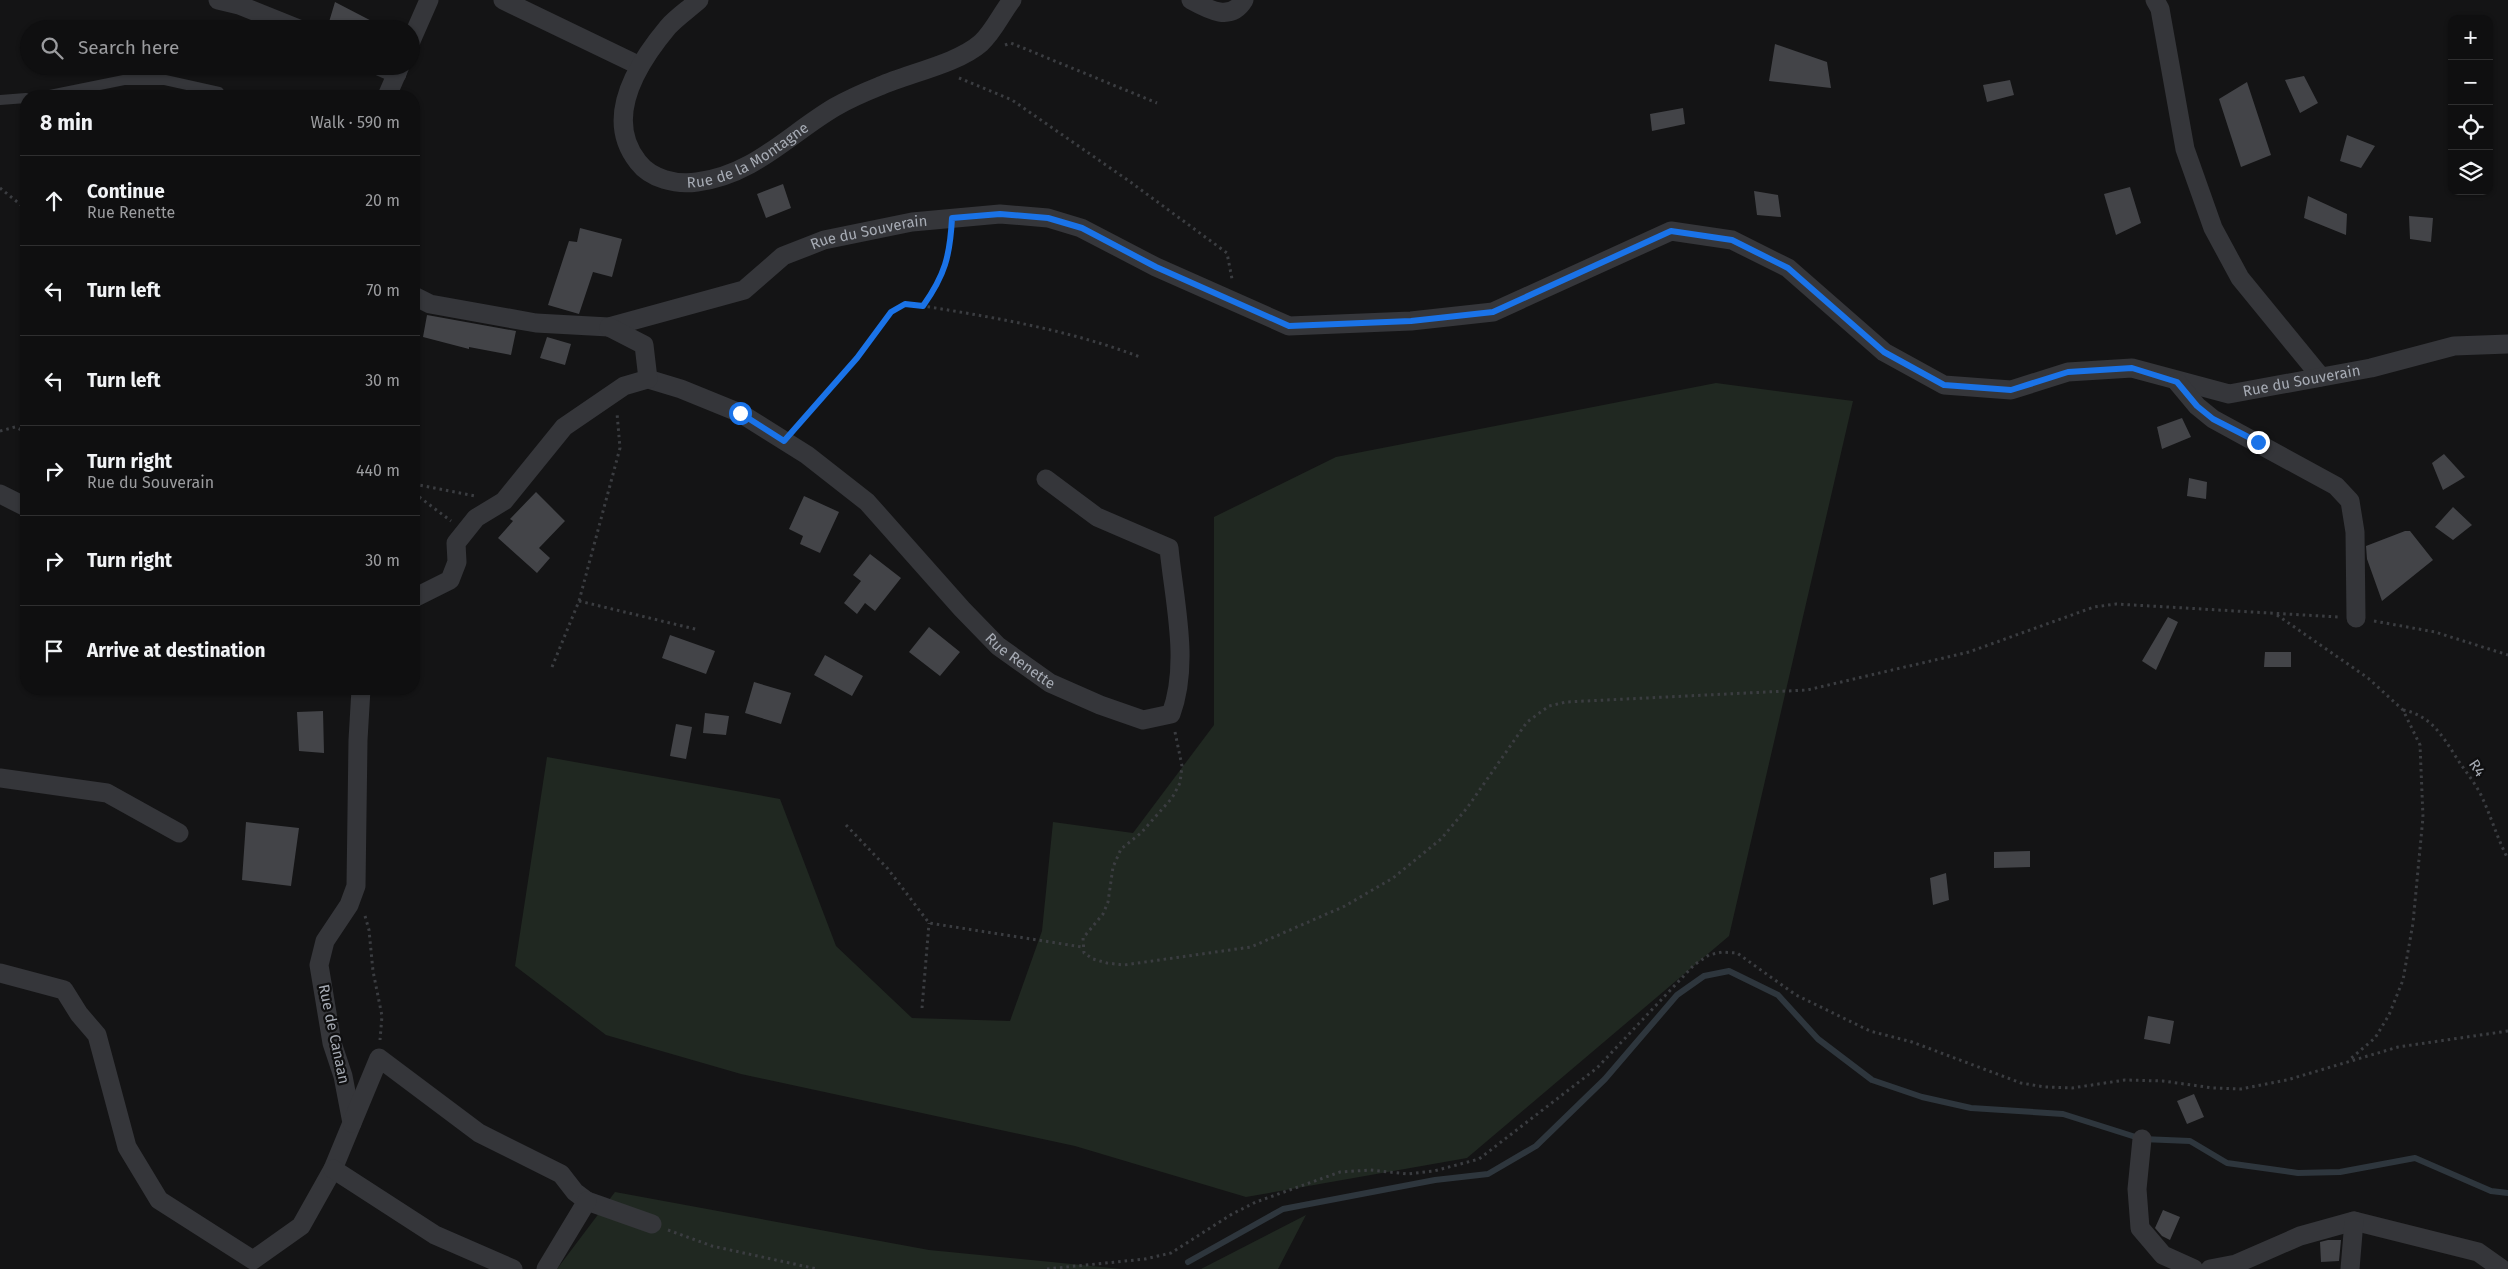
<!DOCTYPE html>
<html lang="en">
<head>
<meta charset="utf-8">
<style>
	body { margin:0; font-family:"Fira Sans",sans-serif; background:#1d1d1e; color:#f1f3f6 }
	.controls { position:absolute; right:15px; top:15px; display:grid; overflow:hidden; border-radius:10px; box-shadow:0 1px 4px #0004 }
	.controls button { width:45px; height:45px; display:grid; place-items:center; padding:0; border:0; border-bottom:1px solid #2f2f30; background:#0f0f10; color:#f1f3f6; font:25px sans-serif }
	.stop { position:absolute; width:15px; height:15px; margin:-11px; border:4px solid #1a73e8; border-radius:50%; background:#fff }
	.stop.end { background:#1a73e8; border-color:#fff; box-shadow:0 1px 5px #0008 }
	.list { margin:0; padding:0; list-style:none }
	h2 { display:flex; justify-content:space-between; align-items:center; height:65px; margin:0; padding:0 20px; font-size:21px }
	h2 small { font-size:16px; font-weight:400; color:#9b9c9f }
	.list li { display:grid; grid-template-columns:32px 1fr auto; gap:15px; align-items:center; box-sizing:border-box; height:90px; padding:0 20px; border-top:1px solid #2f2f30 }
	.list b { display:block; font-size:19px; white-space:nowrap }
	.list p { margin:0; font-size:16px; white-space:nowrap; color:#9b9c9f }
	.list em { font-size:16px; font-style:normal; color:#9b9c9f }
	.icon { flex:none; width:28px; height:28px; fill:none; stroke:currentColor; stroke-width:2; stroke-linecap:round; stroke-linejoin:round }
	.map { position:relative; flex:none; width:2508px; height:1269px; overflow:hidden }
	.search { position:absolute; background:#0f0f10; box-shadow:0 1px 4px #0004; left:20px; top:20px; width:400px; height:55px; display:flex; align-items:center; gap:12px; box-sizing:border-box; padding:0 18px; border-radius:28px; color:#9b9c9f; font-size:19px }
	.panel { position:absolute; background:#0f0f10; box-shadow:0 1px 4px #0004; left:20px; top:90px; width:400px; height:605px; border-radius:20px }
	.map>svg:first-child { display:block }
	.green { fill:#202821 }
	.lines { fill:none; stroke-linecap:round; stroke-linejoin:round }
	.stream { stroke:#2e363d; stroke-width:6 }
	.building { fill:#434448 }
	.path { stroke:#3b3d41; stroke-width:3; stroke-dasharray:2.5 4; stroke-linecap:butt }
	.service { stroke:#35363a; stroke-width:10 }
	.minor { stroke:#35363a; stroke-width:19 }
	.route { stroke:#1a73e8; stroke-width:6 }
	.labels { text-anchor:middle; dominant-baseline:central; stroke-width:4.5; stroke-linejoin:round; paint-order:stroke }
	.street-label { font-size:15px; fill:#a6abb4; stroke:#0f0f10 }
</style>
</head>
<body>
<div class="map">
<svg width="2508" height="1269" viewBox="0 0 2508 1269">
	<rect width="100%" height="100%" fill="#141415"/>
	<!-- green -->
	<path class="green" d="M1716,383L1853,401L1729,936L1467,1158L1246,1197L1075,1146L741,1074L606,1035L515,966L547,757L780,799L836,946L912,1018L1010,1021L1042,931L1053,822L1133,833L1214,725V517L1336,457Z
		M615,1192L929,1250L1121,1269H557Z
		M1306,1215L1278,1269H1201Z"/>
	<g class="lines">
		<!-- stream -->
		<path class="stream" d="M1188,1262L1283,1209L1435,1180L1488,1174L1536,1146L1605,1079L1677,995L1704,976L1729,971L1778,995L1818,1039L1872,1080L1922,1097L1971,1108L2063,1114L2142,1139L2190,1141L2227,1163L2298,1173L2340,1172L2415,1158L2491,1191L2508,1193"/>
	</g>
	<!-- building -->
	<path class="building" d="M335,2L387,29H342L329,22Z
		M1775,44L1827,62L1831,88L1769,81Z
		M2304,76L2318,103L2300,113L2285,80Z
		M2010,80L2014,95L1987,102L1983,85Z
		M2247,82L2271,155L2241,167L2219,99Z
		M1683,108L1685,124L1652,131L1650,114Z
		M2347,135L2375,146L2361,168L2340,161Z
		M783,184L791,208L766,218L757,194Z
		M2130,187L2141,223L2116,235L2104,194Z
		M1754,191L1778,195L1781,217L1757,215Z
		M2308,196L2347,214L2346,235L2304,218Z
		M2409,216L2433,218L2431,242L2410,239Z
		M580,228L622,239L612,277L593,272L579,314L548,305L569,241L577,242Z
		M427,315L516,331L511,355L469,347V349L423,337Z
		M547,337L571,344L565,365L540,358Z
		M2182,418L2191,437L2162,449L2157,427Z
		M2444,454L2465,477L2443,490L2432,463Z
		M2189,478L2207,482L2206,499L2187,496Z
		M536,492L565,521L539,548L550,558L537,573L498,538L513,521L510,519Z
		M804,496L839,512L820,553L800,544L803,536L789,529Z
		M2453,507L2472,525L2453,540L2435,527Z
		M2405,531H2410L2433,560L2382,601L2367,559L2366,546Z
		M870,554L901,578L875,611L865,603L857,614L844,603L861,581L853,575Z
		M2168,617L2178,622L2156,670L2142,661Z
		M929,627L960,652L940,676L909,652Z
		M670,635L715,651L706,674L662,658Z
		M2265,652H2291V667H2264Z
		M825,655L863,676L852,696L814,675Z
		M754,682L791,693L781,724L745,713Z
		M323,711L324,753L299,751L297,712Z
		M705,713L729,716L726,735L703,733Z
		M676,724L692,727L686,759L670,756Z
		M246,822L299,828L291,886L242,880Z
		M2030,851V867L1994,868V852Z
		M1946,873L1949,900L1933,905L1930,878Z
		M2148,1016L2174,1021L2170,1044L2144,1039Z
		M2194,1094L2204,1117L2187,1124L2177,1101Z
		M2163,1210L2180,1217L2170,1240L2162,1236L2155,1228Z
		M2328,1240H2341L2339,1261L2321,1262L2320,1242Z"/>
	<g class="lines">
		<!-- path -->
		<path class="path" d="M1005,45L1011,43L1157,103
			M959,78L1012,100L1129,181L1227,253L1232,279
			M0,188L21,205L26,214
			M923,306C938,285 950,263 951,236
			M796,427L857,358L891,313L905,303C985,316 1064,328 1140,357
			M0,431L15,427L26,432
			M414,484L475,496
			M414,493L451,521
			M579,601L699,630
			M2277,615L2368,678L2403,710L2420,745L2423,817L2413,923L2403,980L2389,1015L2375,1038L2349,1060
			M2374,621L2435,632L2508,655
			M552,667L579,601L620,448L617,413
			M2403,710C2430,715 2442,735 2456,757C2464,770 2474,781 2481,795C2491,816 2497,838 2508,859
			M1175,732L1182,766L1180,783L1172,798L1141,833L1121,849L1113,867L1108,902L1103,914L1083,938L1084,953L1093,959L1107,963L1124,965L1251,947L1345,906L1393,878L1441,839L1467,808L1527,722L1549,706L1566,702L1807,690L1969,652L2094,607L2116,604L2338,617
			M846,825L888,869L929,923L1082,947
			M365,916L369,930L373,971L382,1016L380,1040
			M922,1008L929,923
			M668,1230L712,1246L817,1269
			M1047,1269L1145,1259L1171,1253L1232,1214L1256,1202L1340,1172L1370,1170L1408,1174L1434,1171L1479,1159L1597,1068L1694,965L1709,955L1722,952L1737,953L1796,995L1870,1031L1912,1042L2021,1083L2045,1087L2072,1088L2125,1080L2163,1081L2213,1088L2241,1089L2287,1080L2398,1047L2508,1031"/>
		<!-- service -->
		<path class="service" d="M45,96L124,80H165L219,92
			M0,100L26,98"/>
		<!-- minor -->
		<g class="minor">
			<path d="M218,0L239,5L299,29"/>
			<path d="M503,0L640,66"/>
			<path id="s1" d="M699,0C689,9 677,17 668,27C637,64 603,118 638,162C651,179 676,185 697,182C754,175 789,134 835,107C849,99 865,92 880,86C909,73 957,64 981,43C994,31 1001,14 1012,0"/>
			<path d="M1191,0C1209,10 1231,22 1244,0"/>
			<path d="M2155,0L2160,9L2185,149L2213,228L2240,278L2321,377"/>
			<path d="M411,41L429,0"/>
			<path d="M379,66L397,74"/>
			<path d="M387,96L400,66"/>
			<path id="s2" d="M414,296L430,304L536,323L609,327L744,290L783,256L824,240L912,222L1000,214L1048,218L1081,228L1156,267L1289,326L1411,321L1493,312L1671,231L1732,240L1788,268L1884,352L1944,385L2011,390L2068,372L2132,368L2229,394L2371,368L2454,346L2508,344"/>
			<path id="s3" d="M648,379L681,389L740,413L807,455L867,502L962,609L998,646L1050,683L1100,705L1143,720L1171,714C1190,663 1174,601 1169,548L1097,517L1046,479"/>
			<path d="M2177,382L2197,406L2213,419L2336,486L2350,501L2355,532L2356,618"/>
			<path d="M0,494L26,507"/>
			<path d="M414,598L450,580L457,562L456,543L476,518L504,501L564,427L624,386L648,379L644,345L609,327"/>
			<path d="M0,778L107,793L179,833"/>
			<path d="M0,973L64,990L79,1014L97,1035L127,1147L159,1200L253,1260L301,1226L333,1169L352,1123L343,1076L332,1043L319,965L325,941L349,905L356,886L358,740L361,689"/>
			<path d="M352,1123L379,1058L479,1133L561,1174L575,1192L587,1201L652,1224"/>
			<path d="M2142,1139L2137,1189L2140,1228L2163,1255L2194,1269"/>
			<path d="M333,1169L435,1235L513,1269"/>
			<path d="M546,1269L587,1201"/>
			<path d="M2210,1269L2236,1264L2300,1236L2354,1221L2478,1252L2502,1269"/>
			<path d="M2350,1269L2354,1221"/>
		</g>
	</g>
	<g class="lines">
		<!-- route -->
		<path class="route" d="M740,413L784,441L857,358L891,312L905,304L923,306C945,275 950,256 952,218L1000,214L1048,218L1082,228L1156,267L1289,326L1411,321L1493,312L1671,231L1732,240L1788,268L1884,352L1944,385L2011,390L2068,372L2132,368L2177,382L2197,406L2213,419L2258,442"/>
	</g>
	<g class="labels">
		<!-- street labels -->
		<g class="street-label">
			<text stroke="none"><textPath href="#s1" startOffset="314">Rue de la Montagne</textPath></text>
			<text stroke="none"><textPath href="#s2" startOffset="480">Rue du Souverain</textPath></text>
			<text stroke="none"><textPath href="#s2" startOffset="2011">Rue du Souverain</textPath></text>
			<text stroke="none"><textPath href="#s3" startOffset="475">Rue Renette</textPath></text>
			<text transform="translate(2477 768) rotate(56)">R4</text>
			<text transform="translate(334 1034) rotate(78)">Rue de Canaan</text>
		</g>
	</g>
</svg>
<div class="controls">
<button>+</button>
<button>−</button>
<button><svg class="icon" aria-label="locate" viewBox="0 0 24 24"><circle cx="12" cy="12" r="6"/><path d="M12 2v4M12 18v4M2 12h4M18 12h4"/></svg></button>
<button><svg class="icon" aria-label="layers" viewBox="0 0 24 24"><path d="M12 4l9 5-9 5-9-5zM3 14l9 5 9-5"/></svg></button>
</div>
<div class="stop" style="left:740px;top:413px"></div>
<div class="stop end" style="left:2258px;top:442px"></div>
<div class="search"><svg class="icon" aria-label="search" viewBox="0 0 24 24"><circle cx="10" cy="10" r="6"/><path d="M15 15l6 6"/></svg>Search here</div>
<section class="panel">
<h2>8 min<small>Walk · 590 m</small></h2>
<ul class="list">
<li><svg class="icon" aria-label="ahead" viewBox="0 0 24 24"><path d="M12 20V5M6 11l6-6 6 6"/></svg><div><b>Continue</b><p>Rue Renette</p></div><em>20 m</em></li>
<li><svg class="icon" aria-label="left" viewBox="0 0 24 24"><path d="M17 20v-9H6M10 6l-5 5 5 5"/></svg><div><b>Turn left</b></div><em>70 m</em></li>
<li><svg class="icon" aria-label="left" viewBox="0 0 24 24"><path d="M17 20v-9H6M10 6l-5 5 5 5"/></svg><div><b>Turn left</b></div><em>30 m</em></li>
<li><svg class="icon" aria-label="right" viewBox="0 0 24 24"><path d="M7 20v-9h11M14 6l5 5-5 5"/></svg><div><b>Turn right</b><p>Rue du Souverain</p></div><em>440 m</em></li>
<li><svg class="icon" aria-label="right" viewBox="0 0 24 24"><path d="M7 20v-9h11M14 6l5 5-5 5"/></svg><div><b>Turn right</b></div><em>30 m</em></li>
<li><svg class="icon" aria-label="arrive" viewBox="0 0 24 24"><path d="M6 21V4h12l-3 4 3 4H6"/></svg><div><b>Arrive at destination</b></div></li>
</ul>
</section>
</div>
</body>
</html>
